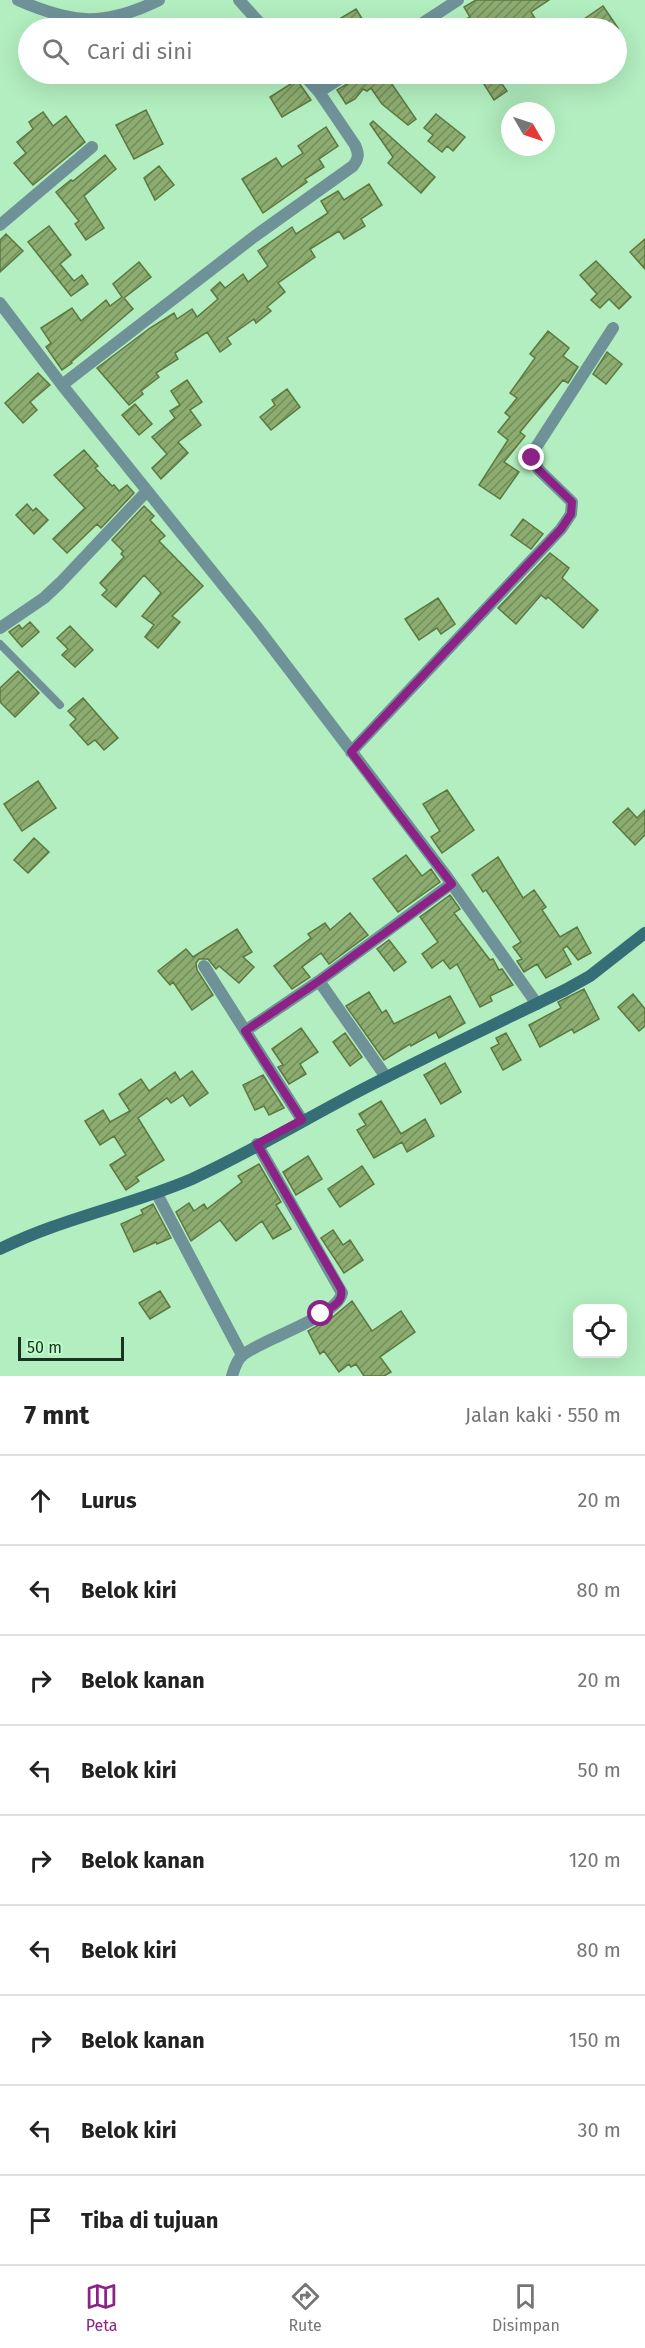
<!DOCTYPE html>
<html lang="id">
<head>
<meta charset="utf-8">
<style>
	body { margin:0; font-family:"Fira Sans",sans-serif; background:#f6f6f6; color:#222 }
	.controls { position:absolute; right:18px; bottom:18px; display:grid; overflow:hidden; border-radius:12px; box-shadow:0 6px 24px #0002 }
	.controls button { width:54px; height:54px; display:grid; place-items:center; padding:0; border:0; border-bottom:2px solid #e0e0e0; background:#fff; color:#222; font:30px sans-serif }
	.compass { position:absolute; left:501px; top:102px; width:54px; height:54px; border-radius:50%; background:#fff; box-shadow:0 6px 24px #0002; rotate:129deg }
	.scale { position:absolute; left:18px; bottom:15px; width:106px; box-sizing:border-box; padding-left:6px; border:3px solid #1b3220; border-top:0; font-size:16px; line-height:21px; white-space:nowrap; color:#1b3220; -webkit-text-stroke:4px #bffccc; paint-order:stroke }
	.stop { position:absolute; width:18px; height:18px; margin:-14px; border:4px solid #8c2286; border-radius:50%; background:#fff }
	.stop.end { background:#8c2286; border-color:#fff; box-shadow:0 2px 6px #0008 }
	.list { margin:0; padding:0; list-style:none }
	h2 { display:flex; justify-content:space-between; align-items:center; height:78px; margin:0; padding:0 24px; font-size:26px }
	h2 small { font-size:20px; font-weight:400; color:#767676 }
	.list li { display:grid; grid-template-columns:39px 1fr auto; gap:18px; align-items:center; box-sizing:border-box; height:90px; padding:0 24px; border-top:2px solid #e0e0e0 }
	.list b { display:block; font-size:22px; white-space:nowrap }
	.list em { font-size:20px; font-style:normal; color:#767676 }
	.icon { flex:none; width:33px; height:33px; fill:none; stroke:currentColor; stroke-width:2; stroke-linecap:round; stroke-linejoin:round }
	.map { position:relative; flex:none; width:645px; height:1376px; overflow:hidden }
	.search { position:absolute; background:#fff; box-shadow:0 6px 24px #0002; left:18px; right:18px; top:18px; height:66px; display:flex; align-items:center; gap:15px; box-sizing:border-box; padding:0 21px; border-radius:33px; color:#767676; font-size:22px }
	.sheet { height:888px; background:#fff }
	nav { display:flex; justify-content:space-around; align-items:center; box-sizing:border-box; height:84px; border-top:2px solid #e0e0e0; background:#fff; font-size:16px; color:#767676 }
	nav a { display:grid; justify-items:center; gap:3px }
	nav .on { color:#8c2286 }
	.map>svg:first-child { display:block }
	.building { fill:url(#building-hatch); stroke:#5c783f; stroke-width:1.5 }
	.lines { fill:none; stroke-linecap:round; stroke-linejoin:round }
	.lane { stroke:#6f9299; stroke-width:8 }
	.street { stroke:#6f9299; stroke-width:12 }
	.secondary { stroke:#366e78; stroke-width:12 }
	.route { stroke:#8c2286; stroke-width:8 }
</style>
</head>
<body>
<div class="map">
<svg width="645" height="1376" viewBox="0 0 645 1376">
	<defs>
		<pattern id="building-hatch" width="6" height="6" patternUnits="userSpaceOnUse" patternTransform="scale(1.5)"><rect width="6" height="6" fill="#8dac70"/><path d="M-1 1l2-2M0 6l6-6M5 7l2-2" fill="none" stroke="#728d5c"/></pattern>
	</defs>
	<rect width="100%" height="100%" fill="#b2eebf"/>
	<!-- building -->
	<path class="building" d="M476,0H549L531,12L541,28H450L470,17L464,7Z
		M603,6L618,28H571Z
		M356,9L368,28H341L336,21Z
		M355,74H385L416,119L408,125L382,104L371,88L367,91L363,89L355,99L346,104L337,90L352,81Z
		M486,74H518L502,84L507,91L494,100L480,78Z
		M297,80L311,100L282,117L270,97Z
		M146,110L163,144L134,159L116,125Z
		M43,112L53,126L66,116L85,142L33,185L14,163L26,153L17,142L33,129L29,122Z
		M436,114L465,137L453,151L447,146L442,152L428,141L433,135L424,128Z
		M373,121L435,177L421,193L388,163L393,157L370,124Z
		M326,127L338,146L319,159L324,167L305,179L307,182L263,213L242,179L276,158L282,167L303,153L298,146Z
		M105,155L116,169L84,196L104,228L86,240L75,224L79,221L56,192L71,180L73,181Z
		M159,166L174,185L155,200L144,178Z
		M369,184L382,205L361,219L365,226L344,239L339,231L310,249L315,257L278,283L285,292L267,307L271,311L256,323L254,319L227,338L231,344L220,352L207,332L175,353L178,359L156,373L159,377L141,391L143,394L129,405L97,368L150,328L174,313L177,319L192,309L197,317L218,299L211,290L220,282L225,288L243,274L248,282L268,266L258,251L292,227L296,234L328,213L321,201L338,191L344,200Z
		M49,226L71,255L60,264L74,281L82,275L88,284L71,296L28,242Z
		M6,234L23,251L0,272V240Z
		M645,239V269L630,252Z
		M596,261L631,297L619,309L609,299L600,308L591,300L597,294L580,275Z
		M139,262L151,277L124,298L133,309L71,362L72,363L62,370L46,347L51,343L41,328L72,308L81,321L106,300L110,306L122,297L113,284Z
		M548,331L569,348L563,356L578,367L568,383L563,380L520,432L525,436L504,462L519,472L500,499L479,485L508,440L498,432L510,417L505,413L517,398L510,393L535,358L530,354Z
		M607,352L622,364L606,384L593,374Z
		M38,373L50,385L30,402L37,410L23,423L5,403Z
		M187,380L202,402L190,410L201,425L178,442L188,453L161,479L152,468L167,454L152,437L175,418L170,411L180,405L171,391Z
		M287,389L300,407L271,430L260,417L275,405L272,400Z
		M135,404L152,424L139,435L122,415Z
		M84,450L98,466L95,468L112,486L114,485L119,491L127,485L134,493L101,528L97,524L67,553L53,539L85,508L54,475Z
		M27,504L33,511L36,508L48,520L34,534L16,515Z
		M144,506L154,516L150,520L165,536L159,541L203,586L172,616L180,622L158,648L145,637L154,625L142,616L161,593L144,575L116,607L102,595L107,590L100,583L124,557L121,554L123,551L112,540Z
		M523,519L543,534L531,549L511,535Z
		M550,553L569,568L562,578L598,610L583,628L548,597L546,599L541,595L516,624L498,608Z
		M438,598L455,624L441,634L437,628L419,640L405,619Z
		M30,622L39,632L22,647L9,632L19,625L22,629Z
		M70,626L93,650L75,667L62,655L68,649L57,638Z
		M18,671L39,693L15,717L0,702V688Z
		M83,698L118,738L104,750L95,740L88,745L70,725L76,719L68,711Z
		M38,781L56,808L22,831L4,804Z
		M447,790L474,830L442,853L431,837L440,831L423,804Z
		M628,808L637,818L645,810V835L635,845L613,822Z
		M34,838L49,852L28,873L14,860Z
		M406,855L422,876L431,869L440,882L398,912L373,879Z
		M498,857L523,898L534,890L546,907L542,910L560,937L577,927L591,953L578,960L567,946L563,949L571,964L546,978L537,964L524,972L517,961L522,959L513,947L521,942L486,890L483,892L472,875Z
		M450,895L460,909L454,913L490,960L493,959L499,970L502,969L513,985L490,996L492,1001L480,1007L457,964L450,969L443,960L432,968L422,954L438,942L420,917Z
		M350,913L368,935L329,964L321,953L302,967L310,977L292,989L274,966L311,938L308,934L325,923L330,930Z
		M237,929L252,952L243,957L254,967L239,983L219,966L216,969L208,959H199L196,963L197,970L213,995L192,1010L173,982L170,985L158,971L186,949L193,957Z
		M389,940L406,962L394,971L377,949Z
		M584,989L599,1019L574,1033L572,1029L540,1047L529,1025L561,1008L558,1002Z
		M369,992L382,1013L386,1010L394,1024L450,996L465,1023L439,1038L436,1032L411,1046L410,1044L384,1060L346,1006Z
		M633,994L645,1009V1026L639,1031L618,1007Z
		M301,1028L318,1052L300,1064L306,1074L289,1084L278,1067L283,1065L272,1049Z
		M345,1033L362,1057L350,1066L333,1042Z
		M506,1033L521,1060L503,1070L491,1048L499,1044L496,1038Z
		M445,1063L461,1092L441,1104L424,1075Z
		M192,1071L208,1093L190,1106L183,1095L171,1103L167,1098L138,1118L164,1160L136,1177L139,1181L126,1190L110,1165L126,1155L114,1136L100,1145L85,1121L103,1110L110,1122L130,1111L119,1094L141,1079L149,1091L175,1072L180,1080Z
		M263,1075L284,1108L269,1115L264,1106L255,1110L243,1085Z
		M381,1101L401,1134L425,1119L434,1136L407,1152L402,1142L374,1158L357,1130L366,1125L359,1114Z
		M308,1156L322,1179L296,1195L283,1172Z
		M259,1164L281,1202L276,1205L291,1229L273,1239L262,1221L236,1241L220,1220L191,1241L176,1212L189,1203L194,1211L204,1204L207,1209L242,1182L238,1176Z
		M362,1166L374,1184L340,1207L328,1189Z
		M153,1204L171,1238L157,1244L156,1242L134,1252L121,1224L143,1214L141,1210Z
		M333,1230L343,1245L350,1240L363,1260L344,1273L321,1238Z
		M160,1291L170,1307L150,1319L139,1303Z
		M352,1301L372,1331L401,1311L415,1332L380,1357L391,1372L384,1376H364L356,1364L351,1367L349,1364L339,1372L324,1351L320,1354L308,1331L322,1323L323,1325Z"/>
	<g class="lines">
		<!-- lane -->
		<path class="lane" d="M0,644L60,705"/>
		<!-- street -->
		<path class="street" d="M18,0C73,24 104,27 159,0
			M239,0L264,28
			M415,28L458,0
			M319,92L347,74
			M0,225L92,147
			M0,303L62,385L256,626L447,877L537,1004
			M62,385L255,236L353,166C359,158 359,154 355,145L319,92L303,74
			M0,628L44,598L60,583L147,491
			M351,752L561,529L571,514L572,502L539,470L532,458L533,452L613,328
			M204,966L302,1120
			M319,981L386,1077
			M245,1031L319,981L451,884
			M157,1194L242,1355
			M232,1376C234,1369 237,1359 243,1355C262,1339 337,1317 342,1293L257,1144"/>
		<!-- secondary -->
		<path class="secondary" d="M0,1249C62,1218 129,1206 192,1179C251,1152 307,1118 365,1088C431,1054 498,1023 565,990L590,976L645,933"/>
	</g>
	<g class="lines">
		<!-- route -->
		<path class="route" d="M321,1314C331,1307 344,1303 341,1289L257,1144L302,1120L245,1031L319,981L452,884L351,752L561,529L571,514L572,502L539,470L532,458"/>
	</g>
</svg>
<div class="controls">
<button><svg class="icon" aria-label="locate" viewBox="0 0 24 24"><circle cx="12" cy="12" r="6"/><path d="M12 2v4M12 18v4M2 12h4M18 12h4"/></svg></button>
</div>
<svg class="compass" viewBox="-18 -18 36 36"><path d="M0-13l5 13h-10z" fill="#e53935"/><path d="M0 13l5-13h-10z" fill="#767676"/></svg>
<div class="scale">50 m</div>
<div class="stop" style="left:321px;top:1314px"></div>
<div class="stop end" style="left:532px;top:458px"></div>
<div class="search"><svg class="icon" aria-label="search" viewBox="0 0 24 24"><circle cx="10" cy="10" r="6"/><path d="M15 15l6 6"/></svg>Cari di sini</div>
</div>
<section class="sheet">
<h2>7 mnt<small>Jalan kaki · 550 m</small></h2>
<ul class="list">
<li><svg class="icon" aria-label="ahead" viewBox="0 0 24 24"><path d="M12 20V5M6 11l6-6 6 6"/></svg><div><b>Lurus</b></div><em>20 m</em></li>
<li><svg class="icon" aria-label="left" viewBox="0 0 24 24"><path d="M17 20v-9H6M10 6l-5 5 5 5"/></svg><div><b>Belok kiri</b></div><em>80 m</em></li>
<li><svg class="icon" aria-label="right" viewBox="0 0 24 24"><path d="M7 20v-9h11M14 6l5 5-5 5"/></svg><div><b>Belok kanan</b></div><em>20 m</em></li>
<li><svg class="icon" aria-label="left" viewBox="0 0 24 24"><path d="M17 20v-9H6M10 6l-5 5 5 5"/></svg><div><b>Belok kiri</b></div><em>50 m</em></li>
<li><svg class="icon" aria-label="right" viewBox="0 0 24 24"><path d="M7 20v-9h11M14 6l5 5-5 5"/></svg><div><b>Belok kanan</b></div><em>120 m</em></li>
<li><svg class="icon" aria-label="left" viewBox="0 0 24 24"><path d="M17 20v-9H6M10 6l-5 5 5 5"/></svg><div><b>Belok kiri</b></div><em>80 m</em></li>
<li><svg class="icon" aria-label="right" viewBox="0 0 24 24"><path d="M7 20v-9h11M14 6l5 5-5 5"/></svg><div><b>Belok kanan</b></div><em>150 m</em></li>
<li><svg class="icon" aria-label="left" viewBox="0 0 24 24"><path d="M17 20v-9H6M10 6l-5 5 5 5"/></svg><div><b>Belok kiri</b></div><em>30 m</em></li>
<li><svg class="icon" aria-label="arrive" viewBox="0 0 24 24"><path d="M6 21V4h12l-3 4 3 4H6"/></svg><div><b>Tiba di tujuan</b></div></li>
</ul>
</section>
<nav>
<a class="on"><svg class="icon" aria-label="map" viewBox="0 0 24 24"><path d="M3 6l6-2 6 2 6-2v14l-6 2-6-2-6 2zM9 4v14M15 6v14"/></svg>Peta</a>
<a><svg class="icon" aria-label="directions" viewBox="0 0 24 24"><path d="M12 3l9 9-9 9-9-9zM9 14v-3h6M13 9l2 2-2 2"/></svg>Rute</a>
<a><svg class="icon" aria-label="saved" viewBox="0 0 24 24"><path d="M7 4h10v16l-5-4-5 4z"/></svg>Disimpan</a>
</nav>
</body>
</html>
